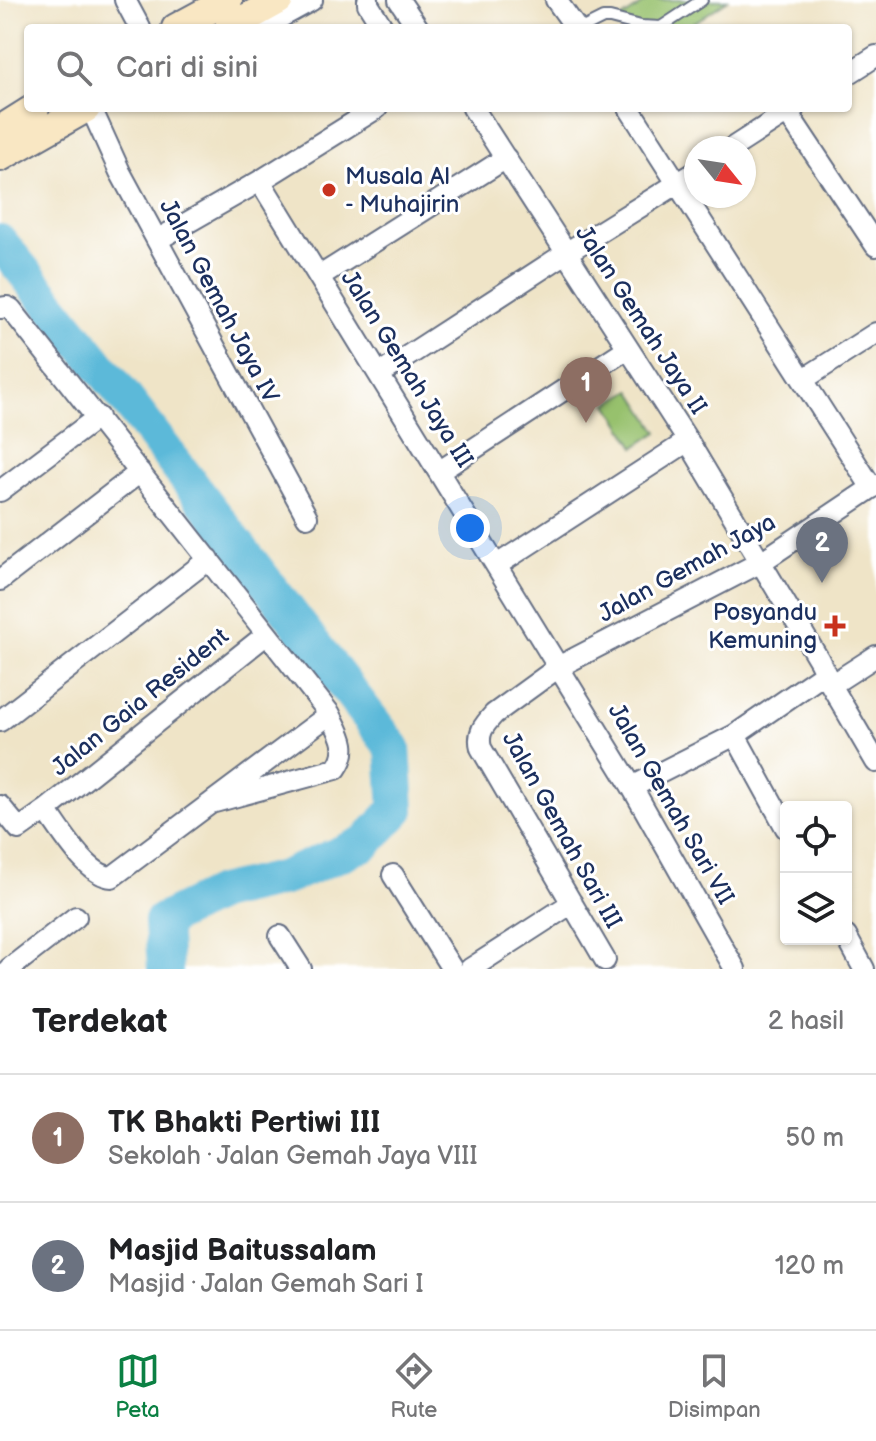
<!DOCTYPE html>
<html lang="id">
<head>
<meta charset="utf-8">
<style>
	body { margin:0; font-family:"Balsamiq Sans",sans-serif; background:#f2f2f2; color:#202124 }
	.controls { position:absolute; right:24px; bottom:24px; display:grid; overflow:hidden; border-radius:8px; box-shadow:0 2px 6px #0004 }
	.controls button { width:72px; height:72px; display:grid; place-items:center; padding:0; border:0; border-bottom:2px solid #e0e0e0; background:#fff; color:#202124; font:40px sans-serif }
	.compass { position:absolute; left:684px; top:136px; width:72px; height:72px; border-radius:50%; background:#fff; box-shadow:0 2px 6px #0004; rotate:120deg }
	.you { position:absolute; left:470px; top:528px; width:28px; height:28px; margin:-20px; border:6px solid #fff; border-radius:50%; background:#1a73e8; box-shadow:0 0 0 12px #1a73e833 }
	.badge { display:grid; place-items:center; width:52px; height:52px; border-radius:50%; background:#0b8043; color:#fff; font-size:26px; font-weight:700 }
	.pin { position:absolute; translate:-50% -66px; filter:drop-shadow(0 2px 4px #0008) }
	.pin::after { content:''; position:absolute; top:42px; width:28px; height:24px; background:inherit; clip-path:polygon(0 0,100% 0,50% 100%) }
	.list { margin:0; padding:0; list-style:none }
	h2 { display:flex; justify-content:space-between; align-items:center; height:104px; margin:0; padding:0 32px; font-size:34px }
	h2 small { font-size:26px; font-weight:400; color:#757577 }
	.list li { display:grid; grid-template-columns:52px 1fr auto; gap:24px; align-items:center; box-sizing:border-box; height:128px; padding:0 32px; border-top:2px solid #e0e0e0 }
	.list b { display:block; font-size:30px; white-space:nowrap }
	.list p { margin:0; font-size:26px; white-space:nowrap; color:#757577 }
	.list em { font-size:26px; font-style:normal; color:#757577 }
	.icon { flex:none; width:44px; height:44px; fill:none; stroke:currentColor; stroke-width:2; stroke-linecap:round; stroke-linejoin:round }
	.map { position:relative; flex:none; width:876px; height:969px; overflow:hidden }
	.search { position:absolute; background:#fff; box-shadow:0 2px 6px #0004; left:24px; right:24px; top:24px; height:88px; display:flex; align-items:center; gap:20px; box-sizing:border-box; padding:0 28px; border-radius:8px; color:#757577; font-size:30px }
	.sheet { height:360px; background:#fff }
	nav { display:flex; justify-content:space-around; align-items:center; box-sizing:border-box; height:112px; border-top:2px solid #e0e0e0; background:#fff; font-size:22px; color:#757577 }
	nav a { display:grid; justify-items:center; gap:4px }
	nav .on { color:#0b8043 }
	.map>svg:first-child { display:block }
	.green { fill:#97c16d; stroke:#597866; stroke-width:2 }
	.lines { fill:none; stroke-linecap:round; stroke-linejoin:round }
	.river { stroke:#5bb9d9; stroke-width:36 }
	.lane-casing { stroke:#656e83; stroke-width:14 }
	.street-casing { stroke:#656e83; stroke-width:24 }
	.secondary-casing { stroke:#656e83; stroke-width:32 }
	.lane { stroke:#fff; stroke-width:10 }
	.street { stroke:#fff; stroke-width:20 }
	.secondary { stroke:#f9e7c3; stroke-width:28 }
	.poi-dot { fill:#c8321e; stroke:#fff; stroke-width:3 }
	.labels { text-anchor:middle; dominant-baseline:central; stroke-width:6; stroke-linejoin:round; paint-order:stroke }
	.poi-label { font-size:24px; fill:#1b2f5e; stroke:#fff; text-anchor:start }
	.street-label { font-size:24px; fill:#1b2f5e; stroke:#fff }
</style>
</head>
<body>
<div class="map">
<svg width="876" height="969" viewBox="0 0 876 969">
	<rect width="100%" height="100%" fill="#fff"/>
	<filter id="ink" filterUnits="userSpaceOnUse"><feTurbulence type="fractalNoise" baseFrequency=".0125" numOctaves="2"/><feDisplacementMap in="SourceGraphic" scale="16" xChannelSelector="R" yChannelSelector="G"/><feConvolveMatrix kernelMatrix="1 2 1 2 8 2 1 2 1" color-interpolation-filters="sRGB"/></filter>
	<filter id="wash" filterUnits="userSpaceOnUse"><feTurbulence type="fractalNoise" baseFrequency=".006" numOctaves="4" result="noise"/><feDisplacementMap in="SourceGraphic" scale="32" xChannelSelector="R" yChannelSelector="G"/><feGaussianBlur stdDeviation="1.8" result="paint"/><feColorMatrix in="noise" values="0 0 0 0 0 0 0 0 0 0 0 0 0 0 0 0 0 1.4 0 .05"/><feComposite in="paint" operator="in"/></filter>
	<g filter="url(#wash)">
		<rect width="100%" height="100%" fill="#efe4c7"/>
		<!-- green -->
		<path class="green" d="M649,0H728L686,28H616L613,24Z
			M631,390L658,432L635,447L608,404Z"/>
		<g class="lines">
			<!-- river -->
			<path class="river" d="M0,242L115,385L393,748L397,809L365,843L284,878L219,893L162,921L165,969"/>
		</g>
	</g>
	<g filter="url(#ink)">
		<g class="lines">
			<defs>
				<path id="lane" d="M583,28L603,18H610L641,26L661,27L702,0"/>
				<path id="street" d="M125,0L140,28
					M368,0V4L383,28
					M399,0L418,28
					M556,0L576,28
					M261,28L312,0
					M848,74L876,56
					M91,108L120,172L307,517
					M473,108L688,441L819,660L831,685L876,762
					M629,108L872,488
					M787,112L876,246
					M732,148L794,108
					M260,181L632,787L735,969
					M157,240L260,181L377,108
					M320,276L506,158
					M0,308L7,307L11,309L330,714C340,734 351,748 336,769L211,803
					M380,374L566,253L696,172
					M804,379L876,333
					M440,471L628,348
					M0,491L98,417
					M497,565L688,441
					M0,580L140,472
					M831,685L876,656
					M0,721L209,559
					M735,735L786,828
					M632,787L735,735L825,673
					M0,806L19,829L46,810L267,634
					M46,810C61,830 87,876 112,877L330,714
					M393,875L452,969
					M280,936L301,969
					M846,936L864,969
					M605,960L481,748C477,733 484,725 494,714L560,666L761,562L876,485
					M9,969L76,917
					M470,969L572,903"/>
				<path id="secondary" d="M176,28L228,0
					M229,28L279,0
					M0,130L35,108
					M0,157L86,108"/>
			</defs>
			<!-- lane casing -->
			<use href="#lane" class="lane-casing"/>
			<!-- street casing -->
			<use href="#street" class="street-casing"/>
			<!-- secondary casing -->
			<use href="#secondary" class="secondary-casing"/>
			<!-- lane -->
			<use href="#lane" class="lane"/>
			<!-- street -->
			<use href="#street" class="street"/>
			<!-- secondary -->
			<use href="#secondary" class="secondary"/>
		</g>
	</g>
	<!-- markers -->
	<g class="poi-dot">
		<circle cx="329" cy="190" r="8"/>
		<path d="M831 614h8v8h8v8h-8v8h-8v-8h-8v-8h8z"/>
	</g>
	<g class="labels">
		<!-- poi labels -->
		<g class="poi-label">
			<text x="345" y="176">Musala Al<tspan x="345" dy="28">- Muhajirin</tspan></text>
			<text x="817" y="612" text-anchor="end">Posyandu<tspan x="817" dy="28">Kemuning</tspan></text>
		</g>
		<!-- street labels -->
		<g class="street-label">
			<text transform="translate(219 301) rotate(62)">Jalan Gemah Jaya IV</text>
			<text transform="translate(641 320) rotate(57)">Jalan Gemah Jaya II</text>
			<text transform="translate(407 369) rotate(58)">Jalan Gemah Jaya III</text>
			<text transform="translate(687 568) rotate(-29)">Jalan Gemah Jaya</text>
			<text transform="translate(140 702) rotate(-39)">Jalan Gaia Resident</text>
			<text transform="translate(671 804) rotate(60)">Jalan Gemah Sari VII</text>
			<text transform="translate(562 830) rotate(61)">Jalan Gemah Sari III</text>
		</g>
	</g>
</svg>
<div class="controls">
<button><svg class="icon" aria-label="locate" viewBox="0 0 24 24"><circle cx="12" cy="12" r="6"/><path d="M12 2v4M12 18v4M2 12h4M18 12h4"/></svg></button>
<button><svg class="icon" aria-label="layers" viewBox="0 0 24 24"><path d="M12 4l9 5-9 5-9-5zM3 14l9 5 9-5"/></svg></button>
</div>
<svg class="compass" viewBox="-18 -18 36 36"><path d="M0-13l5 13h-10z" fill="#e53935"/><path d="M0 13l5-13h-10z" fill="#757577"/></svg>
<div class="you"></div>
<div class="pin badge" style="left:586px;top:423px;background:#8d6e63">1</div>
<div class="pin badge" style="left:822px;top:583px;background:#6b7280">2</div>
<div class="search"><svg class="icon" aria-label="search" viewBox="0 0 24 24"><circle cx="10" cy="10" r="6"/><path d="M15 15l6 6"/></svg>Cari di sini</div>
</div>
<section class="sheet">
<h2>Terdekat<small>2 hasil</small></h2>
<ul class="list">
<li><span class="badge" style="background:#8d6e63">1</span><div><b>TK Bhakti Pertiwi III</b><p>Sekolah · Jalan Gemah Jaya VIII</p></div><em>50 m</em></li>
<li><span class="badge" style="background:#6b7280">2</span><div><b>Masjid Baitussalam</b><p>Masjid · Jalan Gemah Sari I</p></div><em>120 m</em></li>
</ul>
</section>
<nav>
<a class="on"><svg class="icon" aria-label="map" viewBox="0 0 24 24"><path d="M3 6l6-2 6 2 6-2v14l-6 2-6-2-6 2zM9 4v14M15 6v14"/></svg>Peta</a>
<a><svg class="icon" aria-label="directions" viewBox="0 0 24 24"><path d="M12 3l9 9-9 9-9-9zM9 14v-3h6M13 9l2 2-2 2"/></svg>Rute</a>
<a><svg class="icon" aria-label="saved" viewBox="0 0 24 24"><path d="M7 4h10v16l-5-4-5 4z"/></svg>Disimpan</a>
</nav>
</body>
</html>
